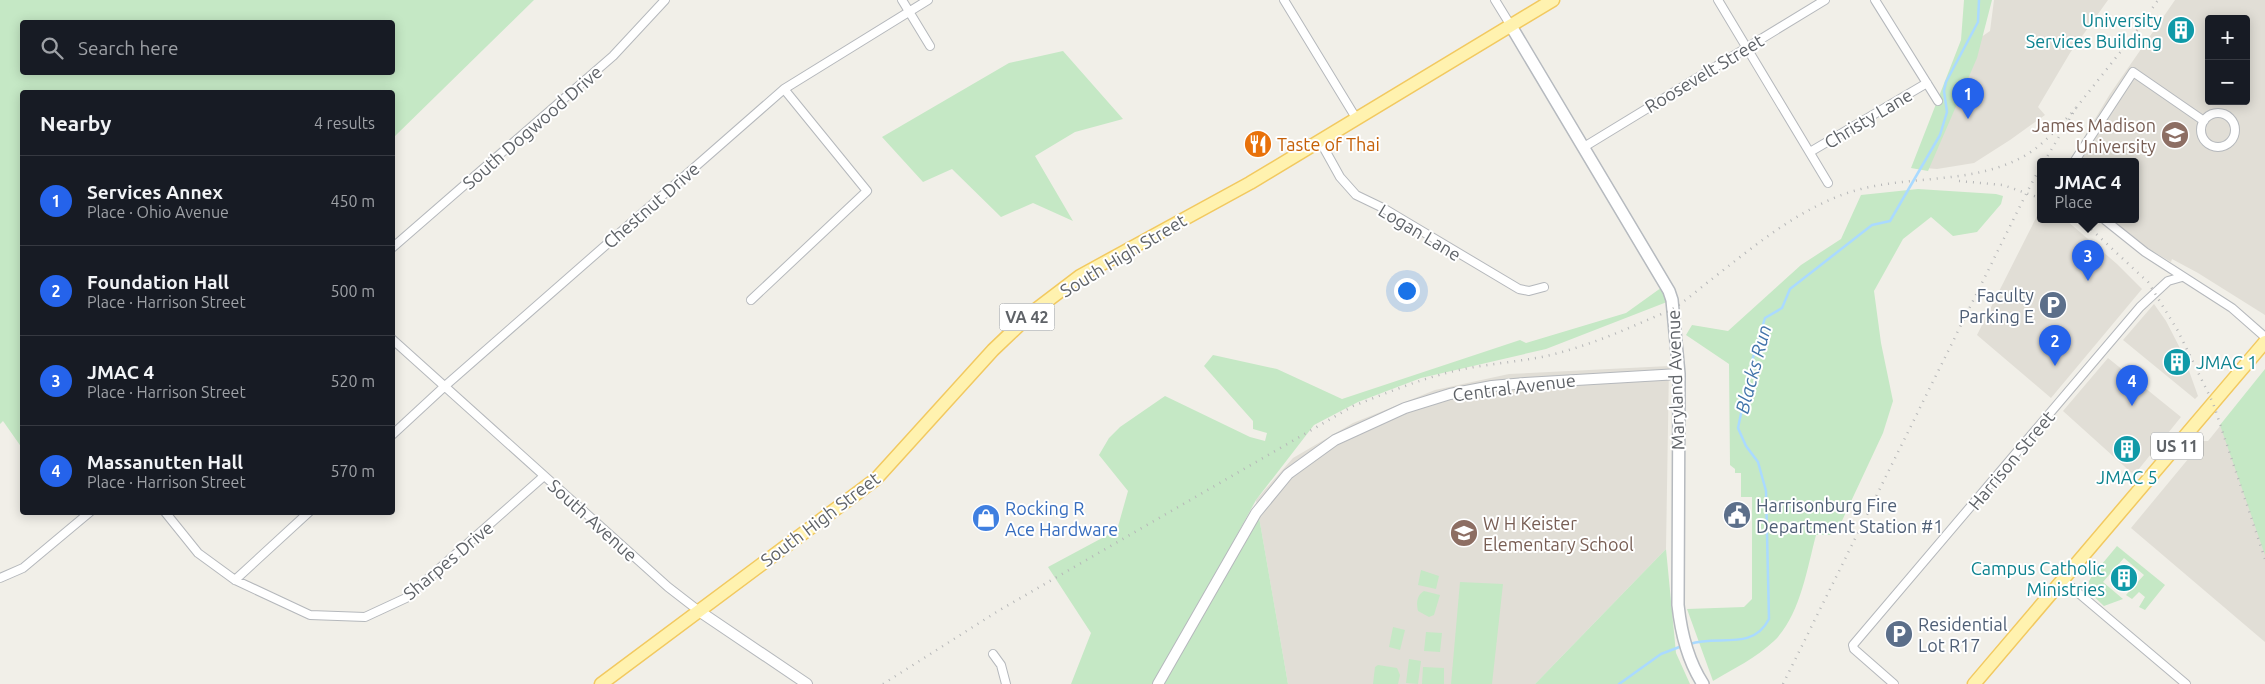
<!DOCTYPE html>
<html lang="en">
<head>
<meta charset="utf-8">
<style>
	body { margin:0; font-family:Ubuntu,sans-serif; background:#20242c; color:#f1f3f6 }
	.controls { position:absolute; right:15px; top:15px; display:grid; overflow:hidden; border-radius:5px; box-shadow:0 2px 12px #0003 }
	.controls button { width:45px; height:45px; display:grid; place-items:center; padding:0; border:0; border-bottom:1px solid #363941; background:#171b24; color:#f1f3f6; font:25px sans-serif }
	.you { position:absolute; left:1406px; top:290px; width:18px; height:18px; margin:-12px; border:4px solid #fff; border-radius:50%; background:#1a73e8; box-shadow:0 0 0 8px #1a73e833 }
	.badge { display:grid; place-items:center; width:32px; height:32px; border-radius:50%; background:#2563eb; color:#fff; font-size:16px; font-weight:700 }
	.pin { position:absolute; translate:-50% -41px; filter:drop-shadow(0 1px 2px #0008) }
	.pin::after { content:''; position:absolute; top:26px; width:18px; height:15px; background:inherit; clip-path:polygon(0 0,100% 0,50% 100%) }
	.popup { position:absolute; left:2037px; top:158px; width:102px; height:65px; box-sizing:border-box; display:grid; place-content:center; border-radius:5px; background:#171b24; filter:drop-shadow(0 1px 4px #0005); font-size:16px; white-space:nowrap; color:#9ea1a6 }
	.popup b { font-size:19px; color:#f1f3f6 }
	.popup::after { content:''; position:absolute; left:50%; top:100%; margin-left:-10px; border:10px solid transparent; border-top-color:#171b24 }
	.list { margin:0; padding:0; list-style:none }
	h2 { display:flex; justify-content:space-between; align-items:center; height:65px; margin:0; padding:0 20px; font-size:21px }
	h2 small { font-size:16px; font-weight:400; color:#9ea1a6 }
	.list li { display:grid; grid-template-columns:32px 1fr auto; gap:15px; align-items:center; box-sizing:border-box; height:90px; padding:0 20px; border-top:1px solid #363941 }
	.list b { display:block; font-size:19px; white-space:nowrap }
	.list p { margin:0; font-size:16px; white-space:nowrap; color:#9ea1a6 }
	.list em { font-size:16px; font-style:normal; color:#9ea1a6 }
	.icon { flex:none; width:28px; height:28px; fill:none; stroke:currentColor; stroke-width:2; stroke-linecap:round; stroke-linejoin:round }
	.map { position:relative; flex:none; width:2265px; height:684px; overflow:hidden }
	.search { position:absolute; background:#171b24; box-shadow:0 2px 12px #0003; left:20px; top:20px; width:375px; height:55px; display:flex; align-items:center; gap:12px; box-sizing:border-box; padding:0 18px; border-radius:5px; color:#9ea1a6; font-size:19px }
	.panel { position:absolute; background:#171b24; box-shadow:0 2px 12px #0003; left:20px; top:90px; width:375px; height:425px; border-radius:5px }
	.map>svg:first-child { display:block }
	.education { fill:#e1ded6; fill-rule:evenodd }
	.green { fill:#c5e8c5; fill-rule:evenodd }
	.lines { fill:none; stroke-linecap:round; stroke-linejoin:round }
	.stream { stroke:#aadaff; stroke-width:2.5 }
	.minor-casing { stroke:#b5b8bc; stroke-width:10 }
	.tertiary-casing { stroke:#b5b8bc; stroke-width:12 }
	.secondary-casing { stroke:#b6babf; stroke-width:14 }
	.primary-casing { stroke:#f2c960; stroke-width:15 }
	.minor { stroke:#fff; stroke-width:8 }
	.tertiary { stroke:#fff; stroke-width:10 }
	.secondary { stroke:#fff; stroke-width:11 }
	.primary { stroke:#fff2af; stroke-width:12 }
	.rail { stroke:#b6b7b8; stroke-width:2.5; stroke-dasharray:1 6; stroke-linecap:butt }
	.labels { text-anchor:middle; dominant-baseline:central; stroke-width:4; stroke-linejoin:round; paint-order:stroke }
	.shield { fill:#fff; stroke:#8f9295; stroke-width:1 }
	.shield-label { font-size:16px; font-weight:bold; fill:#5f6368 }
	.culture-label { font-size:18px; fill:#0d838f; stroke:#fff; text-anchor:end }
	.street-label { font-size:18px; fill:#5f6368; stroke:#fff }
	.education-label { font-size:18px; fill:#785e54; stroke:#fff; text-anchor:end }
	.food-label { font-size:18px; fill:#c56008; stroke:#fff; text-anchor:start }
	.service-label { font-size:18px; fill:#4e5e75; stroke:#fff; text-anchor:start }
	.shop-label { font-size:18px; fill:#366cbe; stroke:#fff; text-anchor:start }
	.water-label { font-size:19px; font-style:italic; fill:#4174aa; stroke:#fff }
</style>
</head>
<body>
<div class="map">
<svg width="2265" height="684" viewBox="0 0 2265 684">
	<rect width="100%" height="100%" fill="#f1efe8"/>
	<!-- education -->
	<path class="education" d="M1994,0H2108L2070,53L2038,107L2045,115L2010,140L1974,163L1937,169L1925,168L1974,42L1990,31Z
		M2175,0H2265V315L2198,273L2172,259L2171,262L2099,220H2136V162H2069L2110,94ZM2209,19H2246V101H2209Z
		M2040,210V220H2066L2117,264L2142,289L2051,398L1977,335Z
		M2154,304L2166,321L2183,354L2198,396L2195,399L2123,340Z
		M2108,358L2181,417L2134,475L2063,411Z
		M1669,366L1666,549L1535,684H1288L1256,500L1293,458L1353,423L1435,390L1509,374Z
		M2265,371V642L2131,528L2203,441H2208Z"/>
	<!-- green -->
	<path class="green" d="M0,0H534L393,138L392,92H22V448L3,421L0,424ZM22,22H392V72H22Z
		M1964,0H1992L1977,58L1928,171L1911,168L1961,40Z
		M1063,51L1123,119L1075,132L1035,156L1073,221L1033,203L1001,217L952,169L923,182L882,137L1009,63Z
		M1918,189L1996,194L2003,196L2001,204L1977,232L1953,236L1931,217L1903,239L1874,291L1881,343L1893,401L1883,433L1840,525L1832,535H1816C1807,569 1800,616 1774,641C1756,658 1733,669 1713,681L1687,609L1744,607L1752,599V497H1741V473H1735V469L1730,465L1729,364L1686,335L1692,325L1728,331L1801,265L1841,239L1861,195Z
		M1665,285L1672,300L1546,349L1421,378L1358,402L1314,425L1256,500L1156,684H1071L1091,633L1048,567L1117,530L1128,491L1099,455L1109,438L1120,427L1165,396L1250,437L1265,441L1267,433L1253,429V421L1204,366L1213,355L1277,369L1342,399L1520,340L1526,343L1626,313Z
		M2265,369V555L2220,425Z
		M1259,517L1288,684H1158Z
		M2117,546L2165,585L2145,610L2139,607L2145,597L2139,592L2132,599L2126,595L2144,575L2124,558L2103,582L2123,599L2104,606L2089,592V581L2092,576Z
		M1666,549L1676,653L1690,684H1535Z
		M1421,570L1439,576L1436,589L1418,585Z
		M1460,582L1503,584L1492,684H1451Z
		M1424,591L1440,595L1434,615L1429,617L1418,611C1416,603 1417,595 1424,591Z
		M1393,627L1405,630L1400,650L1389,647Z
		M1426,632L1442,633L1440,652L1424,651Z
		M1409,659L1421,661L1418,684L1406,683Z
		M1378,665L1397,668L1400,675L1398,684H1373L1375,667Z
		M1423,667L1444,668V684H1422Z"/>
	<g class="lines">
		<!-- stream -->
		<path class="stream" d="M1690,644C1717,634 1752,652 1769,619L1766,491L1758,462L1746,446L1738,428L1752,361L1765,318L1782,308L1790,289L1872,225L1890,221L1940,135L1947,112L1944,91L1946,82L1978,22L1979,0
			M1619,684L1661,654L1682,646"/>
		<defs>
			<path id="minor" d="M902,0L930,46
				M1284,0L1356,118
				M1495,0L1511,26
				M1718,0L1828,183
				M1875,0L1938,101
				M2201 130a17 17 0 1 1 34 0a17 17 0 1 1-34 0Z
				M1320,141L1340,177L1356,195L1383,208L1519,289L1529,291L1544,287
				M1584,147L1825,0
				M1810,152L1927,83
				M2074,162L2133,72L2204,121
				M2105,220L2145,252L2232,308L2265,337
				M392,248L613,56L665,0
				M751,300L867,191L784,89
				M392,339L668,587L699,611
				M392,435L445,386L784,89L928,0
				M165,512L198,553L235,580L310,615L365,617L406,598L544,476
				M0,578L23,568L90,512
				M235,580L309,512
				M2063,580L2186,684
				M993,654L1001,665L1006,684
				M1894,684L1854,649L1853,645L2140,307L2168,281L2182,277"/>
			<path id="tertiary" d="M699,611L807,684
				M1158,684L1256,513L1288,474L1335,440L1405,408L1450,394L1492,386L1525,383L1679,374"/>
			<path id="secondary" d="M1511,26L1669,291L1672,300L1679,374L1678,605C1681,633 1688,661 1703,684"/>
			<path id="primary" d="M601,684L876,479L993,350L1034,311L1080,276L1250,183L1553,0
				M1974,684L2265,342"/>
		</defs>
		<!-- minor casing -->
		<use href="#minor" class="minor-casing"/>
		<!-- tertiary casing -->
		<use href="#tertiary" class="tertiary-casing"/>
		<!-- secondary casing -->
		<use href="#secondary" class="secondary-casing"/>
		<!-- primary casing -->
		<use href="#primary" class="primary-casing"/>
		<!-- minor -->
		<use href="#minor" class="minor"/>
		<!-- tertiary -->
		<use href="#tertiary" class="tertiary"/>
		<!-- secondary -->
		<use href="#secondary" class="secondary"/>
		<!-- primary -->
		<use href="#primary" class="primary"/>
		<!-- rail -->
		<path class="rail" d="M2044,162L2076,108L2133,36L2158,0
			M1959,181L2003,185L2040,198
			M2081,220L2148,282L2178,331L2213,403L2265,559
			M883,684L998,611L1353,406C1387,393 1422,378 1459,370C1487,364 1515,362 1542,357C1578,349 1611,336 1645,321C1654,317 1665,313 1674,308C1687,300 1700,288 1712,279C1753,247 1791,215 1839,196C1900,172 1969,188 2026,155C2046,143 2061,124 2076,108
			M1783,684L2027,192L2040,168"/>
	</g>
	<!-- icons -->
	<defs>
		<symbol id="building-disc" viewBox="-11 -11 22 22"><circle r="9.5" fill="#0f9aa8" stroke="#fff"/><path d="M-4-6H4V6H1V3H-1V6H-4ZM-2.5-4.3h1.7v1.8h-1.7ZM.8-4.3h1.7v1.8H.8ZM-2.5-1h1.7V.8h-1.7ZM.8-1h1.7V.8H.8Z" fill="#fff"/></symbol>
		<symbol id="university-disc" viewBox="-11 -11 22 22"><circle r="9.5" fill="#8d6e63" stroke="#fff"/><path d="M0-5L7-2L0 1L-7-2ZM-4 1L0 2.5L4 1V4Q0 6-4 4Z" fill="#fff"/></symbol>
		<symbol id="restaurant-disc" viewBox="-11 -11 22 22"><circle r="9.5" fill="#e8710a" stroke="#fff"/><path d="M-5-6h1v4h1v-4h1v4h1v-4h1v5L-1.5 .5V6h-2V.5L-5-1ZM5-6V6H3V1.5H1.5Q1.5-4 5-6Z" fill="#fff"/></symbol>
		<symbol id="parking-disc" viewBox="-11 -11 22 22"><circle r="9.5" fill="#5c6f8a" stroke="#fff"/><path d="M-3.5-5.5H1a3.5 3.5 0 0 1 0 7H-1V5.5H-3.5ZM-1-3.4V-.6H.8a1.4 1.4 0 0 0 0-2.8Z" fill="#fff"/></symbol>
		<symbol id="civic-disc" viewBox="-11 -11 22 22"><circle r="9.5" fill="#5c6f8a" stroke="#fff"/><path d="M-.6-6.5H3V-4.5H.6V-3L4-1V1h2V6H-6V1h2V-1L-.6-3ZM-1.2 2.5V6h2.4V2.5Z" fill="#fff"/></symbol>
		<symbol id="shop-disc" viewBox="-11 -11 22 22"><circle r="9.5" fill="#3f7fe0" stroke="#fff"/><path d="M-5-2.5h2.3a2.7 3.5 0 0 1 5.4 0H5L5.5 6h-11ZM-1.5-2.5h3a1.5 2.3 0 0 0-3 0Z" fill="#fff"/></symbol>
		<symbol id="school-disc" viewBox="-11 -11 22 22"><circle r="9.5" fill="#8d6e63" stroke="#fff"/><path d="M0-5L7-2L0 1L-7-2ZM-4 1L0 2.5L4 1V4Q0 6-4 4Z" fill="#fff"/></symbol>
	</defs>
	<g fill-rule="evenodd">
		<use href="#building-disc" x="2165" y="14" width="32" height="32"/>
		<use href="#university-disc" x="2159" y="119" width="32" height="32"/>
		<use href="#restaurant-disc" x="1242" y="128" width="32" height="32"/>
		<use href="#parking-disc" x="2037" y="289" width="32" height="32"/>
		<use href="#building-disc" x="2161" y="346" width="32" height="32"/>
		<use href="#building-disc" x="2111" y="433" width="32" height="32"/>
		<use href="#civic-disc" x="1721" y="499" width="32" height="32"/>
		<use href="#shop-disc" x="970" y="502" width="32" height="32"/>
		<use href="#school-disc" x="1448" y="517" width="32" height="32"/>
		<use href="#building-disc" x="2108" y="562" width="32" height="32"/>
		<use href="#parking-disc" x="1883" y="618" width="32" height="32"/>
	</g>
	<g class="labels">
		<!-- shield labels -->
		<g class="shield">
			<rect x="999.5" y="303.5" width="55" height="27" rx="4"/>
			<rect x="2151" y="432.5" width="52" height="27" rx="4"/>
		</g>
		<g class="shield-label">
			<text x="1027" y="317">VA 42</text>
			<text x="2177" y="446">US 11</text>
		</g>
		<!-- culture labels -->
		<g class="culture-label">
			<text x="2162" y="20">University<tspan x="2162" dy="21">Services Building</tspan></text>
			<text x="2196" y="362" text-anchor="start">JMAC 1</text>
			<text x="2127" y="477" text-anchor="middle">JMAC 5</text>
			<text x="2105" y="568">Campus Catholic<tspan x="2105" dy="21">Ministries</tspan></text>
		</g>
		<!-- street labels -->
		<g class="street-label">
			<text transform="translate(1704 73) rotate(-31)">Roosevelt Street</text>
			<text transform="translate(1868 118) rotate(-31)">Christy Lane</text>
			<text transform="translate(532 127) rotate(-41)">South Dogwood Drive</text>
			<text transform="translate(651 205) rotate(-41)">Chestnut Drive</text>
			<text transform="translate(1420 232) rotate(31)">Logan Lane</text>
			<text transform="translate(1123 255) rotate(-31)">South High Street</text>
			<text transform="translate(1675 380) rotate(-92)">Maryland Avenue</text>
			<text transform="translate(1514 387) rotate(-7)">Central Avenue</text>
			<text transform="translate(2011 460) rotate(-50)">Harrison Street</text>
			<text transform="translate(820 519) rotate(-37)">South High Street</text>
			<text transform="translate(593 520) rotate(42)">South Avenue</text>
			<text transform="translate(448 560) rotate(-40)">Sharpes Drive</text>
		</g>
		<!-- education labels -->
		<g class="education-label">
			<text x="2156" y="125">James Madison<tspan x="2156" dy="21">University</tspan></text>
			<text x="1483" y="523" text-anchor="start">W H Keister<tspan x="1483" dy="21">Elementary School</tspan></text>
		</g>
		<!-- food labels -->
		<g class="food-label">
			<text x="1277" y="144">Taste of Thai</text>
		</g>
		<!-- service labels -->
		<g class="service-label">
			<text x="2034" y="295" text-anchor="end">Faculty<tspan x="2034" dy="21">Parking E</tspan></text>
			<text x="1756" y="505">Harrisonburg Fire<tspan x="1756" dy="21">Department Station #1</tspan></text>
			<text x="1918" y="624">Residential<tspan x="1918" dy="21">Lot R17</tspan></text>
		</g>
		<!-- shop labels -->
		<g class="shop-label">
			<text x="1005" y="508">Rocking R<tspan x="1005" dy="21">Ace Hardware</tspan></text>
		</g>
		<!-- water labels -->
		<g class="water-label">
			<text transform="translate(1753 369) rotate(-75)">Blacks Run</text>
		</g>
	</g>
</svg>
<div class="controls">
<button>+</button>
<button>−</button>
</div>
<div class="you"></div>
<div class="pin badge" style="left:1968px;top:119px">1</div>
<div class="pin badge" style="left:2055px;top:366px">2</div>
<div class="pin badge" style="left:2088px;top:281px">3</div>
<div class="popup"><b>JMAC 4</b>Place</div>
<div class="pin badge" style="left:2132px;top:406px">4</div>
<div class="search"><svg class="icon" aria-label="search" viewBox="0 0 24 24"><circle cx="10" cy="10" r="6"/><path d="M15 15l6 6"/></svg>Search here</div>
<section class="panel">
<h2>Nearby<small>4 results</small></h2>
<ul class="list">
<li><span class="badge">1</span><div><b>Services Annex</b><p>Place · Ohio Avenue</p></div><em>450 m</em></li>
<li><span class="badge">2</span><div><b>Foundation Hall</b><p>Place · Harrison Street</p></div><em>500 m</em></li>
<li><span class="badge">3</span><div><b>JMAC 4</b><p>Place · Harrison Street</p></div><em>520 m</em></li>
<li><span class="badge">4</span><div><b>Massanutten Hall</b><p>Place · Harrison Street</p></div><em>570 m</em></li>
</ul>
</section>
</div>
</body>
</html>
